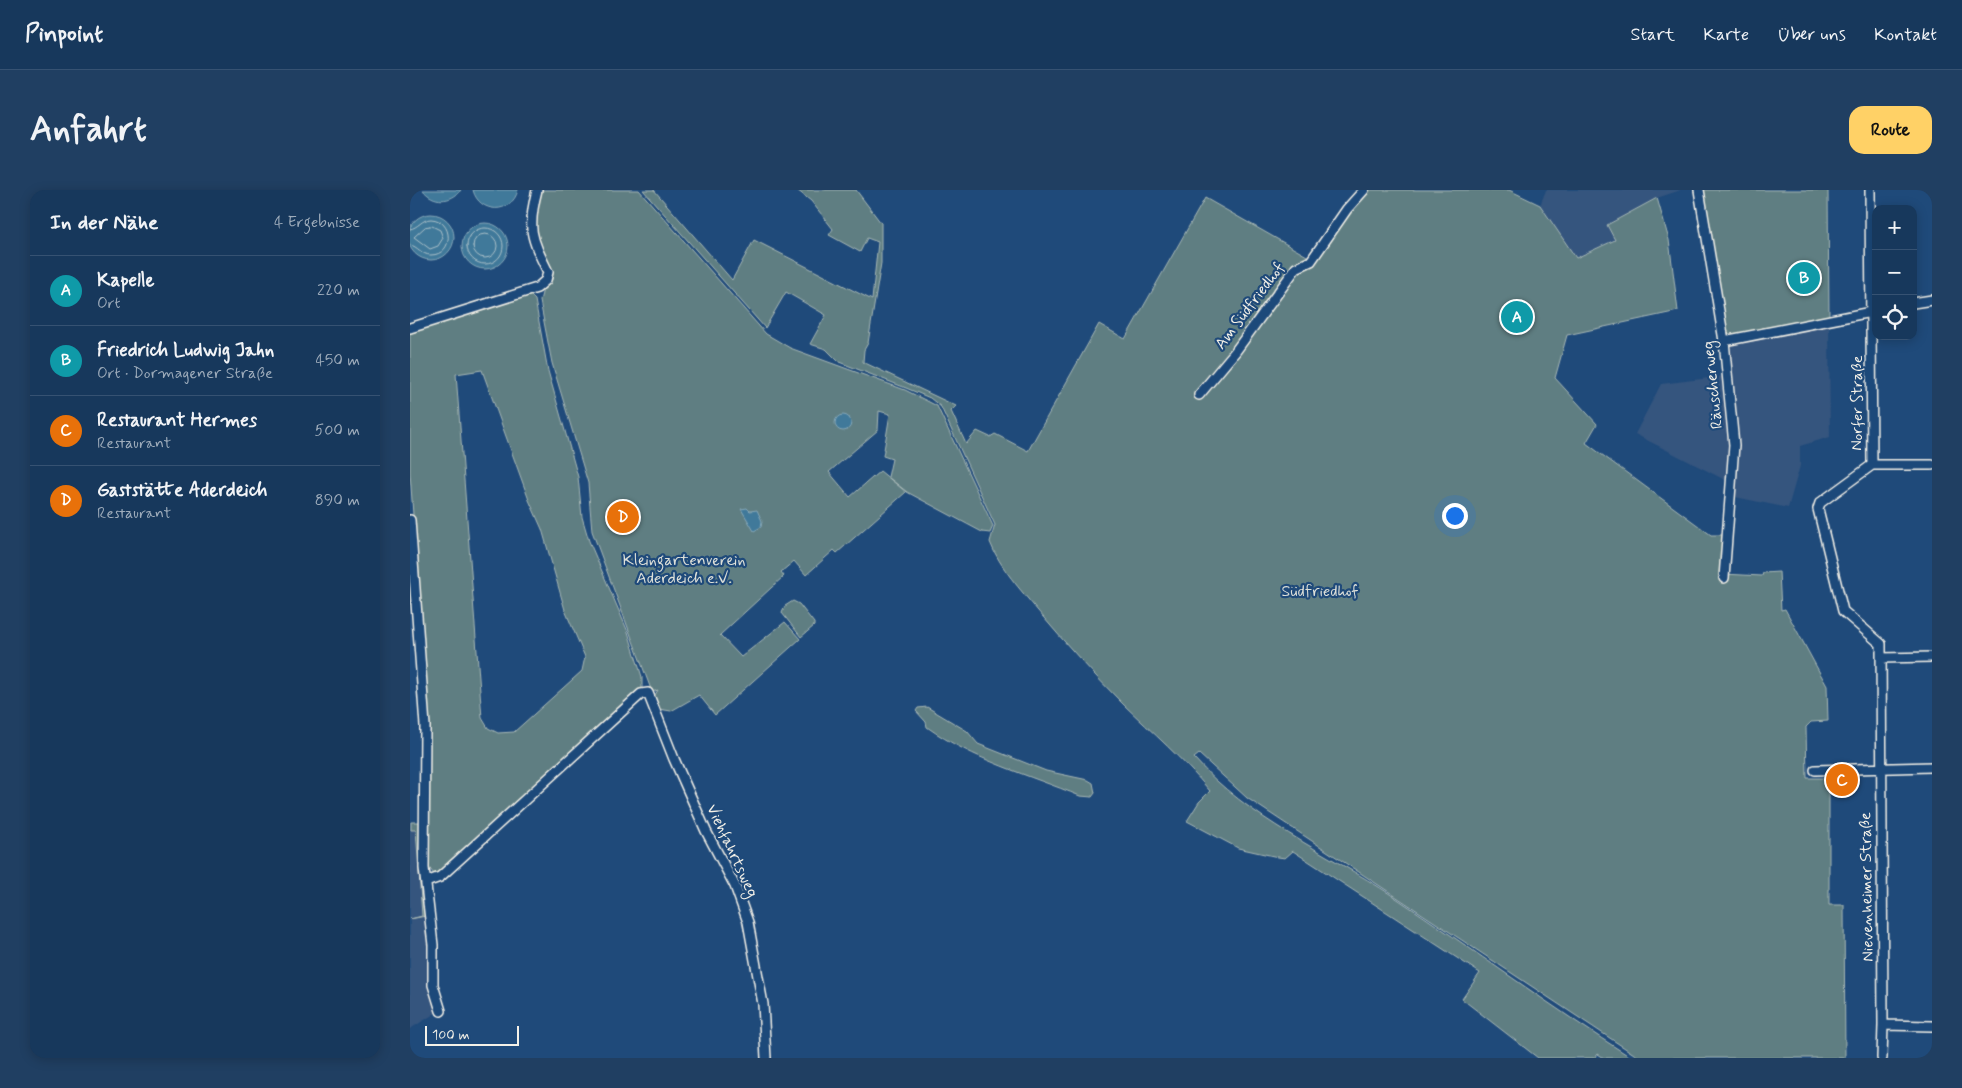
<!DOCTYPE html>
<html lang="de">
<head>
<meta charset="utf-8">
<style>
	body { margin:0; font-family:Mynerve,sans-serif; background:#203f62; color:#f1f3f6 }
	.controls { position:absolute; right:15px; top:15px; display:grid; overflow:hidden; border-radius:10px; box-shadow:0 2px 12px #0003 }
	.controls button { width:45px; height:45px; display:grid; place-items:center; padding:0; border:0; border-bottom:1px solid #365272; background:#17385c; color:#f1f3f6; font:25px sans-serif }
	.scale { position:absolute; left:15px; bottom:12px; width:94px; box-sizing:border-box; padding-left:5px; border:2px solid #f4f1e8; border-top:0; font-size:14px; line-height:18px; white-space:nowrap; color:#f4f1e8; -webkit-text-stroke:4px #1f4a7a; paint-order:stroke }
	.you { position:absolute; left:1044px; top:325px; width:18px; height:18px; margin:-12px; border:4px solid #fff; border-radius:50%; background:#1a73e8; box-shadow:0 0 0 8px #1a73e833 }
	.badge { display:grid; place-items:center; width:32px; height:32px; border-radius:50%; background:#ffd166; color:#fff; font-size:16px; font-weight:700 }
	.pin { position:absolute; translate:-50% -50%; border:2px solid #fff; box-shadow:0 1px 5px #0006 }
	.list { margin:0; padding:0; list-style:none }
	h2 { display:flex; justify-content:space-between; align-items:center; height:65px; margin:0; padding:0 20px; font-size:21px }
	h2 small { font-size:16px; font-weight:400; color:#9eacbb }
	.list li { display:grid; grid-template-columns:32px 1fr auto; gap:15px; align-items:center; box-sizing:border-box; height:70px; padding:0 20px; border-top:1px solid #365272 }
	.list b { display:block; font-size:19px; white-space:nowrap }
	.list p { margin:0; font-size:16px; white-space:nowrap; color:#9eacbb }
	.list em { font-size:16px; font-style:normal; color:#9eacbb }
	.icon { flex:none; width:28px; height:28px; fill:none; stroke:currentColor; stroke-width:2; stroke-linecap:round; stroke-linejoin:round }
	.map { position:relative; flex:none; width:1522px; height:868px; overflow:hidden; border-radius:15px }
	header { display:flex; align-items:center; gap:30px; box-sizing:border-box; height:70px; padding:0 25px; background:#17385c; border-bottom:1px solid #365272 }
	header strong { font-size:24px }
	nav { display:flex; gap:28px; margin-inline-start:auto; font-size:18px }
	.intro { display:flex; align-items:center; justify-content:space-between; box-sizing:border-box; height:120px; padding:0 30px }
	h1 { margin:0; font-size:35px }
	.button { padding:12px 22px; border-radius:15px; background:#ffd166; color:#111; font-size:18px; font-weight:700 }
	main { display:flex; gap:30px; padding:0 30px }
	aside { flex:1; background:#17385c; border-radius:15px; box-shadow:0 2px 12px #0003 }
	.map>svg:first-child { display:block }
	.built { fill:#34547e }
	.green { fill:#5e7e82; stroke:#a9b8b5; fill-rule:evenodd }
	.water { fill:#40799a; stroke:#88a9b9 }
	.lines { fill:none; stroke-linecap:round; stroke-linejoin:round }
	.shore { stroke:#acc1c9; stroke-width:1 }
	.minor-casing { stroke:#f4f1e8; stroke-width:12 }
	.minor { stroke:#1f4a7a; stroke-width:9 }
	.labels { text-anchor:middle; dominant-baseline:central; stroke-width:4.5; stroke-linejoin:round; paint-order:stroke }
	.street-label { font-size:16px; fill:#f4f1e8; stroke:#1f4a7a }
	.park-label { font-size:16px; fill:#dee0d9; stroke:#1f4a7a }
</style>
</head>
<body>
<header>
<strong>Pinpoint</strong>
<nav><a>Start</a><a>Karte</a><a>Über uns</a><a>Kontakt</a></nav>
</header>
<div class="intro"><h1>Anfahrt</h1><a class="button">Route</a></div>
<main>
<aside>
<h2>In der Nähe<small>4 Ergebnisse</small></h2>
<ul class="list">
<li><span class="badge" style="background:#0f9aa8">A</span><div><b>Kapelle</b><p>Ort</p></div><em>220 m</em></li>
<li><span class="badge" style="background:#0f9aa8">B</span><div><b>Friedrich Ludwig Jahn</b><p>Ort · Dormagener Straße</p></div><em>450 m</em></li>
<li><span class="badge" style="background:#e8710a">C</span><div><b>Restaurant Hermes</b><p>Restaurant</p></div><em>500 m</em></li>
<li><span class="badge" style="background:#e8710a">D</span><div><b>Gaststätte Aderdeich</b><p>Restaurant</p></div><em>890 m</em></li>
</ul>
</aside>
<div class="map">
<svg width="1522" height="868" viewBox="0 0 1522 868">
	<rect width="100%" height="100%" fill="#1f4a7a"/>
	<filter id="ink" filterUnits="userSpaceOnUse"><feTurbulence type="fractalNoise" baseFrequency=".02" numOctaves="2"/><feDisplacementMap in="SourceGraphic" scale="10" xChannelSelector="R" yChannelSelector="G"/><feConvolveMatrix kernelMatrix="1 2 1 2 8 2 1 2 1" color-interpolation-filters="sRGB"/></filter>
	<g filter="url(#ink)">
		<!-- built -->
		<path class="built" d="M1136,0H1271L1247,8L1197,35L1206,49L1166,68L1130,15Z
			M1419,132L1420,247L1390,256V276L1378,318L1325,307L1319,292L1225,244L1251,194L1315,186L1317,158L1319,152Z
			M0,632H10L9,673L16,726L19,793L29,821L0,839Z"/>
		<!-- green -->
		<path class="green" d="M130,0H229L356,144L380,158L495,200L527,216L583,336L580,343L572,342L497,302L478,287L482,269L473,266L480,224L469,221L468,240L419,282L440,307L470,281L496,302L427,363L424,360L396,385L384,371L371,382L374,386L310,445L331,467L375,432L390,449L305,525L289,505L261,521L249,519L242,510L248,500L242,502L182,341L178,293L142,173L130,111L133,99L142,90L143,84L123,38Z
			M233,0H244L322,90L344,50L462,110L468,52L457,48L450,62L419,45L423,39L401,11L387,0H446L471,33V73L458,153L454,160L453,172L546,216L541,221L556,254L567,241L580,247L585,244L618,261L689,134L715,149L795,8L904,70L957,0H1099L1130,15L1166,68L1205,50L1197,35L1247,8L1259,50L1268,121L1157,145L1145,188L1187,234L1176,253L1301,345H1316L1313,384L1352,386L1353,383L1369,382L1371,420L1375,419L1417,496L1418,531L1401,532L1396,537L1397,588H1419V715H1434L1435,868H1230L837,608L789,564L784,568C838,629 916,662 983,706C1063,759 1141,817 1222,868H1194L1188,864L1185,868H1128L1052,809L1070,783L883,661L875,668L868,667L828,658L777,631L789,612L800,601C773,569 743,543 713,514C684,485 655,453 628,421C611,400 590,378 580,352L585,335L531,217L520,208L496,198L429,172L416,159L400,154L416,125L376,102L355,138Z
			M1294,0H1418L1419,129L1317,147Z
			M119,104L125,110L138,181L168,287L172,327L179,351L218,442L232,487V500L27,684H24L16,674L18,536L0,282V143L11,137ZM72,180L119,310L132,339L155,420L175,467L172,481L104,542L88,543L78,538L72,528L46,184Z
			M383,411L389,414L404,433V436L391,447L372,423L375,416Z
			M517,517L557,541L568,554L636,581L678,590L683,593L685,603L682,607L670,606C619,585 563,570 517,537L516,532L506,521L508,518Z
			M1,632H10V682L16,726L0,729L12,726L6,640H1Z"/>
		<!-- water -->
		<path class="water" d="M13,0H51C41,13 23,13 13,0Z
			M63,0H108C102,25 69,24 63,0Z
			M-2 47a23 23 0 1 1 46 0a23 23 0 1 1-46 0Z
			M52 56a23 23 0 1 1 46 0a23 23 0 1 1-46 0Z
			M425 233a8 8 0 1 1 16 0a8 8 0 1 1-16 0Z
			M337,318L340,321L347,320L352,331L351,337L344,341L331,319Z"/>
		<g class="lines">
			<!-- shore -->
			<path class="shore" d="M22,36L30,40L33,48L28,56L20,59L4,47L15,37Z
				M57 56a18 18 0 1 1 36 0a18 18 0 1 1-36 0Z
				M0,39C8,38 12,29 21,29C44,30 44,65 21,65C11,65 8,56 0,55
				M63 56a12 12 0 1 1 24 0a12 12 0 1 1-24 0Z"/>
			<defs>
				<path id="minor" d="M1289,0L1314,151L1324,255L1314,388
					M1460,0L1462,275
					M1503,113L1522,110
					M0,138L127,98L136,90L138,82C121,47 117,39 127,0
					M1314,151L1466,121
					M789,205L825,162L886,78L901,71L937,19L954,0
					M0,330L15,536L14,678L23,755V795L31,821
					M1471,468L1522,467
					M1405,580L1522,577
					M16,692L30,687L231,504L238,503L264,569L296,641L325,696L338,732L353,814L356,868
					M1473,835L1471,454L1433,421L1408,319L1410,313L1462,275H1522
					M1472,868L1473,835L1522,836"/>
			</defs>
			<!-- minor casing -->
			<use href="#minor" class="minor-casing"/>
			<!-- minor -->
			<use href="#minor" class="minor"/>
		</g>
	</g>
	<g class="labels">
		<!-- street labels -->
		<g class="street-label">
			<text transform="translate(840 116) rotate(-53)">Am Südfriedhof</text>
			<text transform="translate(1303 195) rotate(-96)">Räuscherweg</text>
			<text transform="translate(1447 213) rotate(-90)">Norfer Straße</text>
			<text transform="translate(322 661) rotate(65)">Viehfahrtsweg</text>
			<text transform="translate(1457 697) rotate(-91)">Nievenheimer Straße</text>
		</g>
		<!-- park labels -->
		<g class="park-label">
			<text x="274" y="370">Kleingartenverein<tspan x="274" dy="18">Aderdeich e.V.</tspan></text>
			<text x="910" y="401">Südfriedhof</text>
		</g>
	</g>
</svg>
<div class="controls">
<button>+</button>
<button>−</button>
<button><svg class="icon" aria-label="locate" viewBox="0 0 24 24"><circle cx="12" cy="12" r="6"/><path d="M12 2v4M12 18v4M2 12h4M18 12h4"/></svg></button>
</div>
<div class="scale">100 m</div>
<div class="you"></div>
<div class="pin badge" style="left:1107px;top:127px;background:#0f9aa8">A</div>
<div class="pin badge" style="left:1394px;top:88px;background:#0f9aa8">B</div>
<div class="pin badge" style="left:1432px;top:590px;background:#e8710a">C</div>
<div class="pin badge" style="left:213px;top:327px;background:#e8710a">D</div>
</div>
</main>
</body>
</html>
